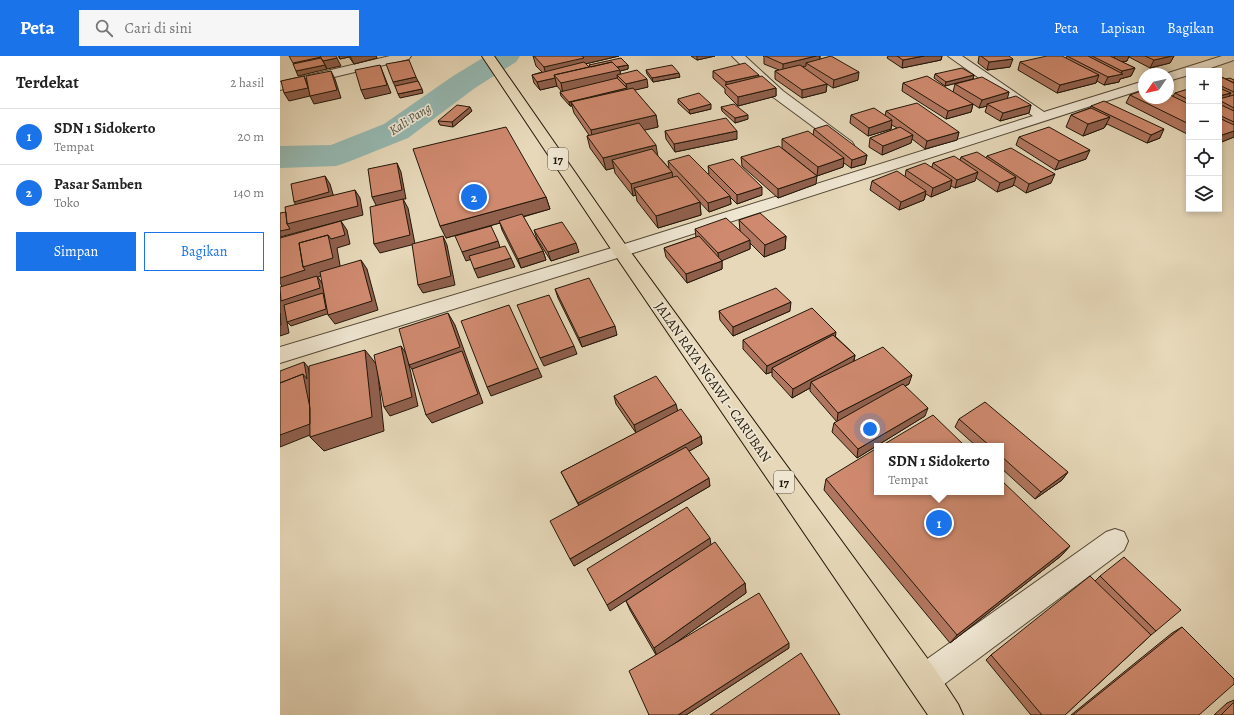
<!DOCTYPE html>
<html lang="id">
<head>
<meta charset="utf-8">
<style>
	body { margin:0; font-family:Alegreya,serif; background:#f6f6f6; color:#222 }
	.controls { position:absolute; right:12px; top:12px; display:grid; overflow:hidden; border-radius:0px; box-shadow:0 2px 6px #0003 }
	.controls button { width:36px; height:36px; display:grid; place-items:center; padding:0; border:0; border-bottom:1px solid #e0e0e0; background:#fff; color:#222; font:20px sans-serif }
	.compass { position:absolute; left:858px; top:12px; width:36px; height:36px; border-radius:50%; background:#fff; box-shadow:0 2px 6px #0003; rotate:236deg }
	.you { position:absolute; left:590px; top:373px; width:14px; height:14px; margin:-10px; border:3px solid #fff; border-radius:50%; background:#1a73e8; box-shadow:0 0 0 6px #1a73e833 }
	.badge { display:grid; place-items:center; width:26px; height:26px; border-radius:50%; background:#1a73e8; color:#fff; font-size:13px; font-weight:700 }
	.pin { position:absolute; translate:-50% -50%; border:2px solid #fff; box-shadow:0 1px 4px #0006 }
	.popup { position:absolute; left:594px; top:387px; width:130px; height:52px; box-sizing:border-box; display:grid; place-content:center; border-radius:0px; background:#fff; filter:drop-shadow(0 1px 3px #0005); font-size:13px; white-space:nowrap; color:#767676 }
	.popup b { font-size:15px; color:#222 }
	.popup::after { content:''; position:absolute; left:50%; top:100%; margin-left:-8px; border:8px solid transparent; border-top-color:#fff }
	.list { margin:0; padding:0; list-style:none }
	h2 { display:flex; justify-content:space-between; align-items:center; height:52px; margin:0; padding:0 16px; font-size:17px }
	h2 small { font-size:13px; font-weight:400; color:#767676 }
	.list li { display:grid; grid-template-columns:26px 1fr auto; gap:12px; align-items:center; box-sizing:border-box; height:56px; padding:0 16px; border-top:1px solid #e0e0e0 }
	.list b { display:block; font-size:15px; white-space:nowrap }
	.list p { margin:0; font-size:13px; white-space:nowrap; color:#767676 }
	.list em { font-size:13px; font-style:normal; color:#767676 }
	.actions { display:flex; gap:8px; padding:12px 16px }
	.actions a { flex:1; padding:9px 0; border:1px solid #1a73e8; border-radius:0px; text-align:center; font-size:14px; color:#1a73e8 }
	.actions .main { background:#1a73e8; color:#fff }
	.icon { flex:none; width:22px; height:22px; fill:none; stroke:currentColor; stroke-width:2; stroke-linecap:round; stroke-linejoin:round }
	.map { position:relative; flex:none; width:954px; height:659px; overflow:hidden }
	header { display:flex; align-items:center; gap:24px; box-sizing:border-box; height:56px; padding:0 20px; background:#1a73e8; color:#fff }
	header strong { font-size:19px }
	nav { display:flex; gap:22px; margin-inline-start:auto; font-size:14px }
	.search { width:280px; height:36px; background:#f6f6f6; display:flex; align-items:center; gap:10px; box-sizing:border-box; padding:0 14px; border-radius:0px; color:#767676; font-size:15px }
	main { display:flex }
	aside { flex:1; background:#fff }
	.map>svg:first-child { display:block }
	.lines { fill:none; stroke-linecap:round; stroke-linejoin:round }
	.river { fill:#96b9b2; fill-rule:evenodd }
	.minor-casing { stroke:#534735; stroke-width:2 }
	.highway-casing { stroke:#221709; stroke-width:2 }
	.minor { fill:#efe6d2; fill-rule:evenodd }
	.highway { fill:#e6d8b9; fill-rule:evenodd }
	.wall { fill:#b1765f; stroke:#221709 }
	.shaded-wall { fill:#90604d; stroke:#221709 }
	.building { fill:#ce896e; stroke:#221709 }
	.labels { text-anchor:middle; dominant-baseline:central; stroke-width:3.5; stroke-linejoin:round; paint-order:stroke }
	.far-water-label { font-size:13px; font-style:italic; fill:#4b5044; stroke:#efe6d2 }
	.shield { fill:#efe6d2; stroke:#605545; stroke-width:1 }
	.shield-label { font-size:13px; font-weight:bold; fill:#221709 }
	.street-label { font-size:14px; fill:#221709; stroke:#efe6d2 }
</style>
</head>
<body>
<header>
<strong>Peta</strong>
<div class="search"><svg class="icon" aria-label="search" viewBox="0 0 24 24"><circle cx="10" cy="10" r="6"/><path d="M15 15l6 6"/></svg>Cari di sini</div>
<nav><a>Peta</a><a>Lapisan</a><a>Bagikan</a></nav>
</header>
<main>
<aside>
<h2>Terdekat<small>2 hasil</small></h2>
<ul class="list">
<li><span class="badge">1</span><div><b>SDN 1 Sidokerto</b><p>Tempat</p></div><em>20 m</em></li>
<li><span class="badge">2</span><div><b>Pasar Samben</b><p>Toko</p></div><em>140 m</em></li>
</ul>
<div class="actions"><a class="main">Simpan</a><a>Bagikan</a></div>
</aside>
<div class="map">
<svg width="954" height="659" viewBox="0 0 954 659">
	<rect width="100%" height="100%" fill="#e6d8b9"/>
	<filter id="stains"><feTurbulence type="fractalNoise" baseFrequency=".005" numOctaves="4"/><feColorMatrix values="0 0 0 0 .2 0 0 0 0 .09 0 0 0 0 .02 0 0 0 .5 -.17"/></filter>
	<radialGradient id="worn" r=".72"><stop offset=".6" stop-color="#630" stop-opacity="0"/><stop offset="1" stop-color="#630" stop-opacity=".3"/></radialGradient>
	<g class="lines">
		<!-- river -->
		<path class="river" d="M206,0H240L236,6L195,32L128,82L68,106L56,110L0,112V90L51,89L104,68L173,20Z"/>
		<defs>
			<path id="minor" d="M110,0H131L129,3L0,34V26Z
				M452,0H465L503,35L572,86L574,89L572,92L567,93L562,92L493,41Z
				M668,0H682L764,56L864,25V33L347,199L0,307V291L335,191L753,60Z
				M942,0H954V4L922,15H909V19L888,25V18H885Z
				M835,473L844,476L848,485L844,494L655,635L644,640L633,635L628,624L633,613L826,476Z"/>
			<path id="highway" d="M202,0H214L347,191L655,613L678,648L683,659H648L335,199Z"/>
		</defs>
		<!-- minor casing -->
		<use href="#minor" class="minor-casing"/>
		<!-- highway casing -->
		<use href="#highway" class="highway-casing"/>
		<!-- minor -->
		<use href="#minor" class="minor"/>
		<!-- highway -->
		<use href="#highway" class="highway"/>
	</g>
	<!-- wall -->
	<path class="wall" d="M58,0H96L97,2L74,8L69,1L60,3Z
		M253,0H339L305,8L309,11H310L309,9H348V13L340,15V18L368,31L354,34L376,59L378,71L364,74L377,99L389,112L388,105L429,118L428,110L482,139L457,148L450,141L451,148L429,156L415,141L420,146L421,159L378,172L357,145L356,139L353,140L335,117L334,112L326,114L310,92L307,80L309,79L294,57L292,50H290L281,40L280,36H282L277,30L260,34L254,27L252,19L262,16L256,10Z
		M411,0H435L417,4Z
		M483,0H540V3L578,24L553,32L547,28L546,36L522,42L495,23V15L499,14L484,8V1Z
		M608,0H662L661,4L622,12L607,2Z
		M699,0H729L730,11L707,14L698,7Z
		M787,0H849L847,5L842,6L855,12L851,20L840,23L839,26L824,29L817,25L816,27L777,37L738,14L740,6L786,2Z
		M849,0H894L890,7L870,12L849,1Z
		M366,14L400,21L373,26L367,18Z
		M433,15L479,21L496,32V40L458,50L445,37V33L433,22Z
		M655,18L694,19L693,23L729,36L727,42L751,49L749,57L720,65L705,56L707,50L699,52L693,48L691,56L666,63L622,35L623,27L673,36L675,28L684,25L665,30L654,22Z
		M939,20L946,23L954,24V81L939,87Z
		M909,34V79L846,47L850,39L893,40L895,37Z
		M398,43L431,53L410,58L398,47Z
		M811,50L880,82L867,87L827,68L824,72L803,80L786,71L791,59L810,52Z
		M441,51L468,63L455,67L442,55Z
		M192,55L173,71L160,69L158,65Z
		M606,55L679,76L677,84L645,93L632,83L631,87L602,99L589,91L590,82L617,72L612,69L611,73L588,80L570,67L571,59L605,60Z
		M534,73L587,99L585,108L571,112L564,107L563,111L537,120L502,92V83L533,79Z
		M385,75L457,83L395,96L386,83Z
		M739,81L806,103L775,114L736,89Z
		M707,100L771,127L746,137L734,129L733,130L717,136L696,122L695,125L675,132L671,130L670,133L651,141L646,138L644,144L619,154L590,134L592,125L625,121L626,114L652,111L653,107L680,104L681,101L706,102Z
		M461,101L536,128L498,142L462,110Z
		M266,141L270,153L243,161L263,195L266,204L241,212L222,174L220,167L166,182Z
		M459,164L506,180L505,193L484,201L470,187V193L442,204V213L407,227L386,201L384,192L416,181L415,173L460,175Z
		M254,174L299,196L271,205L257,183Z
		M275,233L337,279L302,291L278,242Z
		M439,255H510L453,280L440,264Z
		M556,281L575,299L574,306L629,328L625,330L645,360L577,402L552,376L554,367L557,366L530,335V332L512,342L492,320V316L486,318L463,293V284Z
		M334,340L398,355L421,380L422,388L409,395L430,430L294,510L299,450L281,416L356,377L336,348Z
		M679,363L788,416L782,424L755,443L721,412V390H696L675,371Z
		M546,423L790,490L781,500L670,587L544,434Z
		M820,520L876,575L871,579L785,659H751L706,604L711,599L815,525Z
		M465,527L466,537L391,590L509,592L406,659H369L376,599L350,554L346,545Z
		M902,571L919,659H791L892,577Z
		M954,644V659H934L947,647Z"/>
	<!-- shaded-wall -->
	<path class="shaded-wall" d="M44,0L46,4L15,11L13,7Z
		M59,0H69V1L60,3Z
		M70,0H96L97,2L74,8Z
		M303,0H339L305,8L274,19L267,23L264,11Z
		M417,0H435L417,4Z
		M536,0H540L539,7H526V10L503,16V8Z
		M644,0H662L661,4L622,12L623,4Z
		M835,0H849L847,5L831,8Z
		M892,0H894L890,7L870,12L874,4Z
		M57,2L61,10L47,13L43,5Z
		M733,3L730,11L707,14L709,6Z
		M45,9L47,13L18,20L16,15Z
		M100,9L111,37L85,43L81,34Z
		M348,9V13L340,15L341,23L337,19L338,26L283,38L281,27L315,16Z
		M855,12L851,20L840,23L839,26L824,29L828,21L841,18L842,15Z
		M51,15L55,23L61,42L34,48L30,40L9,45L4,37L24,20L28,28Z
		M579,16L578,24L553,32L554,24Z
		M399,17L400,21L373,26L372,22Z
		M479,19V27L446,30V26Z
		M694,19L693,23L665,30L666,26Z
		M819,19L816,27L777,37L780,29Z
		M136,21L140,29L117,34L113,26Z
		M275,22L277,30L260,34L257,26Z
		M367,23L368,31L293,49L291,46L292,50H290L289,46L347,32L346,28Z
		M547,28L546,36L522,42V34Z
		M496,32V40L458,50V41Z
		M142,33L143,37L120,42L118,38Z
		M729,36L727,44L707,48V50L699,52L702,44Z
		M951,37L946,45L939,44V40Z
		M431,48V53L410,58L409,54Z
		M693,48L691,56L666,63L668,55Z
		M751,49L749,57L720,65L723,57Z
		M190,51L192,55L173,71L172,66Z
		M376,59L378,71L313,86L311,74Z
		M468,59V63L455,67V62Z
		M830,61L824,72L803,80L808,68Z
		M612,64L611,73L588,80L589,72Z
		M884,73L880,82L867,87L871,79Z
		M457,75V83L395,96L394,88Z
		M954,75V81L939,87V80Z
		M679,76L677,84L645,93L647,85Z
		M633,79L631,87L602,99L603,90Z
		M376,89L378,101L332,104L334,112L326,114L323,102Z
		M810,94L806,103L775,114L779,105Z
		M587,99L585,108L571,112L572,104Z
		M564,102L563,111L537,120L538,111Z
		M117,107L121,116L126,143H123L128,152L135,188L100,197L94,188L96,149L92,141Z
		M392,116L394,128L354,132L356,139L353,140L351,128Z
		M698,116L695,125L675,132L677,124Z
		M775,118L771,127L746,137L749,128Z
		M45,120L50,128L55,145L20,155L14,146Z
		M537,120L536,128L498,142V133Z
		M736,121L733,130L717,136L720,127Z
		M672,124L670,133L651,141L653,132Z
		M482,131V139L457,148V139Z
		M75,134L80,142L83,159L0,181V175L7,168Z
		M646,135L644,144L619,154L621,146Z
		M450,140L451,148L429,156L428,147Z
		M266,141L270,153L166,182L160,170Z
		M420,146L421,159L378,172L376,160Z
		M61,165L67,174L70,188L57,192L61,215L38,221L43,229L50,257L11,270L7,266L9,277L0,280V241L3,232L0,227V222L48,179Z
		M163,180L167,189L175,229L143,237L138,229Z
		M506,180L505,193L484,201L485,189Z
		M470,184V193L439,206L438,197Z
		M218,185L221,194L186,205L182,196Z
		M296,187L299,196L271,205L268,196Z
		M263,195L266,204L241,212L238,203Z
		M231,202L235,211L198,222L194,213Z
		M81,204L87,213L98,254L55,268L48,259Z
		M442,205V213L407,227L406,218Z
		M511,246L510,255L453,280V271Z
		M168,257L175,269L203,347L152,367L146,359L138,321L129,309Z
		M335,270L337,279L302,291L299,282Z
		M556,276L555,284L492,312V316L486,318L487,310Z
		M121,290L127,299L138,350L110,360L104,351Z
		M294,290L297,298L264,310L260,302Z
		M85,294L97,309L104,375L44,395L30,381Z
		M575,299L573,308L531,326L530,332L512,342L513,333Z
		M24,306L28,311L40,375L0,391V379L23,318Z
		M258,312L262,321L211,340L207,331Z
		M632,319L629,328L557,366L558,357Z
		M396,348L398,356L356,377L354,369Z
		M648,352L645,360L577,402L578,393Z
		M421,380L422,388L302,455L298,447Z
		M788,416L782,424L755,443L761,436Z
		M429,422L430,430L294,510L290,503Z
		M430,482L431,489L330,555L327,549Z
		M790,490L781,500L670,587L677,579Z
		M465,527L466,537L377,600L374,592Z
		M509,587V592L406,659H398Z"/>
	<!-- building -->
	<path class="building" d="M9,0H40L41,1L13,7Z
		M40,0H56L57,2L43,5Z
		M254,0H302L304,2L264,11Z
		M485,0H536L503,8Z
		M551,0L579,16L554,24L526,7Z
		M617,0H644L623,4Z
		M701,0H729L733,3L709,6Z
		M767,0H782L819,19L780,29L740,6Z
		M787,0H808L843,18L828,21Z
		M812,0H830L855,12L842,15Z
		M865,0H892L874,4Z
		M41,2L45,9L16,15L13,8Z
		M341,2L348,9L337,11L332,6L311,11L309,9Z
		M129,4L136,21L113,26L106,8Z
		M304,6L309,11L274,19L275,22L257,26L252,19Z
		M332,6L340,14L281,27L274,19Z
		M465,7L479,19L446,26L433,15Z
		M100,9L107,29L81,34L75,14Z
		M392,9L399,17L372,22L366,14Z
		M520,9L547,28L522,34L495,15Z
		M682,12L694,19L666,26L655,18Z
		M357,14L367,23L346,28L337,19Z
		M51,15L57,34L30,40L26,20Z
		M24,20L28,32L4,37L1,25Z
		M482,20L496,32L458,41L445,29Z
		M647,20L693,48L668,55L623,27Z
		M939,20L954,27V36L939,29Z
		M702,21L729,36L702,44L675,28Z
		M337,22L347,32L289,46L280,36Z
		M950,22L954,24V27L946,23Z
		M138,25L142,33L118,38L115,30Z
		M353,32L376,59L311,74L291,46Z
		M939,32L951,37L939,40Z
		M908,33L909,34V44L895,37Z
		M864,34V42H888V38L909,48V68L850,39Z
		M419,37L431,48L409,54L398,43Z
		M954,39V52L939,44V43Z
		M736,40L751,49L723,57L707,48Z
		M824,45L884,73L871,79L811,50Z
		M637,47L679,76L647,85L606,55Z
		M454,48L468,59L455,62L441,51Z
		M939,48L954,55V66L939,59Z
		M177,49L190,51L172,66L158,65Z
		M594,52L612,64L589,72L571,59Z
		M811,52L830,61L808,68L791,59Z
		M446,62L457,75L394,88L385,75Z
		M939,62L954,69V75L939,80Z
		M359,67L376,89L323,102L307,80Z
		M547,69L587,99L572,104L534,73Z
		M226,71L266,141L160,170L133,93Z
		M620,71L633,79L603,90L590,82Z
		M769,71L810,94L779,105L739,81Z
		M528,75L564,102L538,111L502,83Z
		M499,90L537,120L498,133L461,101Z
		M731,92L775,118L749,128L707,100Z
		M372,93L392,116L351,128L332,104Z
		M697,96L736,121L720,127L681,101Z
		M409,99L450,140L428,147L388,105Z
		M674,100L698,116L677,124L653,107Z
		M453,103L482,131L457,139L428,110Z
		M117,107L122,134L92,141L88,113Z
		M645,107L672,124L653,132L626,114Z
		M617,115L646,135L621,146L592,125Z
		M45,120L49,136L14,146L11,128Z
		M397,120L420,146L376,160L354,132Z
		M75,134L78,150L7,168L5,151Z
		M123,143L130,179L94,188L90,151Z
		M6,156L7,168L10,173L0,175V157Z
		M480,157L506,180L485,189L459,164Z
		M242,158L263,195L238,203L219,165Z
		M446,162L470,184L438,197L415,173Z
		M61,165L65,179L51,183L48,179L19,187L23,211L25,214L0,222V182Z
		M282,166L296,187L268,196L254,174Z
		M211,170L218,185L182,196L175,180Z
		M48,179L53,202L23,211L19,187Z
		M163,180L171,220L138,229L132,188Z
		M419,180L442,205L406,218L384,192Z
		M225,190L231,202L194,213L189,200Z
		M81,204L92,245L48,259L40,216Z
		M37,220L40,232L1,245L0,231Z
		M309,222L335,270L299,282L275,233Z
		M496,232L511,246L453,271L439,255Z
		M43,237L46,253L7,266L4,249Z
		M269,239L294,290L260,302L237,249Z
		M229,249L258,312L207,331L181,265Z
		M532,252L556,276L487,310L463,284Z
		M0,257L1,269H0Z
		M168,257L180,291L129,309L119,273Z
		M553,279L575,299L513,333L492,312Z
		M121,290L132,341L104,351L94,299Z
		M603,291L632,319L558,357L531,326Z
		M85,294L92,361L30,381L29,310Z
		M182,295L198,338L146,359L132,313Z
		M24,306L27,323L23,318L0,327V315Z
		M23,318L30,352V368L0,379V327Z
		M376,320L396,348L354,369L334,340Z
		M623,328L648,352L578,393L554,367Z
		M705,346L788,416L761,436L721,400V390H710L679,363Z
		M401,353L421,380L298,447L281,416Z
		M653,359L685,390H601Z
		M406,391L429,422L290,503L270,465Z
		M597,392V436H721V424L790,490L677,579L546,423Z
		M407,451L430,482L327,549L307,513Z
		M435,486L465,527L374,592L346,545Z
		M844,501L901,554L876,575L820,520Z
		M810,520L871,579L785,659H762L711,599Z
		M479,537L509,587L398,659H369L349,615Z
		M902,571L954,623V628L919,659H793Z
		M521,597L560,659H430Z
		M954,646V659H941Z"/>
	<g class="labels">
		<!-- far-water labels -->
		<g class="far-water-label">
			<text transform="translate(130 63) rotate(-33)">Kali Pang</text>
		</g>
		<!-- shield labels -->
		<g class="shield">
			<rect x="268" y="92" width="20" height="22" rx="3"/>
			<rect x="494" y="415" width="20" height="22" rx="3"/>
		</g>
		<g class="shield-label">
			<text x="278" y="103">17</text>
			<text x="504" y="426">17</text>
		</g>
		<!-- street labels -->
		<g class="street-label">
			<text transform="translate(433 326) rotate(55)">JALAN RAYA NGAWI - CARUBAN</text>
		</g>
	</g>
	<rect width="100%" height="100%" filter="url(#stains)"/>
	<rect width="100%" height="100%" fill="url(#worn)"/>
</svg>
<div class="controls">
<button>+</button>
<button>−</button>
<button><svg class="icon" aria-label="locate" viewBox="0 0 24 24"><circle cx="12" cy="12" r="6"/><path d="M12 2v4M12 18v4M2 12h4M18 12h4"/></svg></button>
<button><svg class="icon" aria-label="layers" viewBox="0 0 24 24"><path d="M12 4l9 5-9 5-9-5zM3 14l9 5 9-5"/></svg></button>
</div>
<svg class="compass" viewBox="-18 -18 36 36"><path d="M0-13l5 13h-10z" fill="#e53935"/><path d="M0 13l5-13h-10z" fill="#767676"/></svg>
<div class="you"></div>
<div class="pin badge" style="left:659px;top:467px">1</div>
<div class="popup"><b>SDN 1 Sidokerto</b>Tempat</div>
<div class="pin badge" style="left:194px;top:141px">2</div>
</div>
</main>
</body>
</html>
